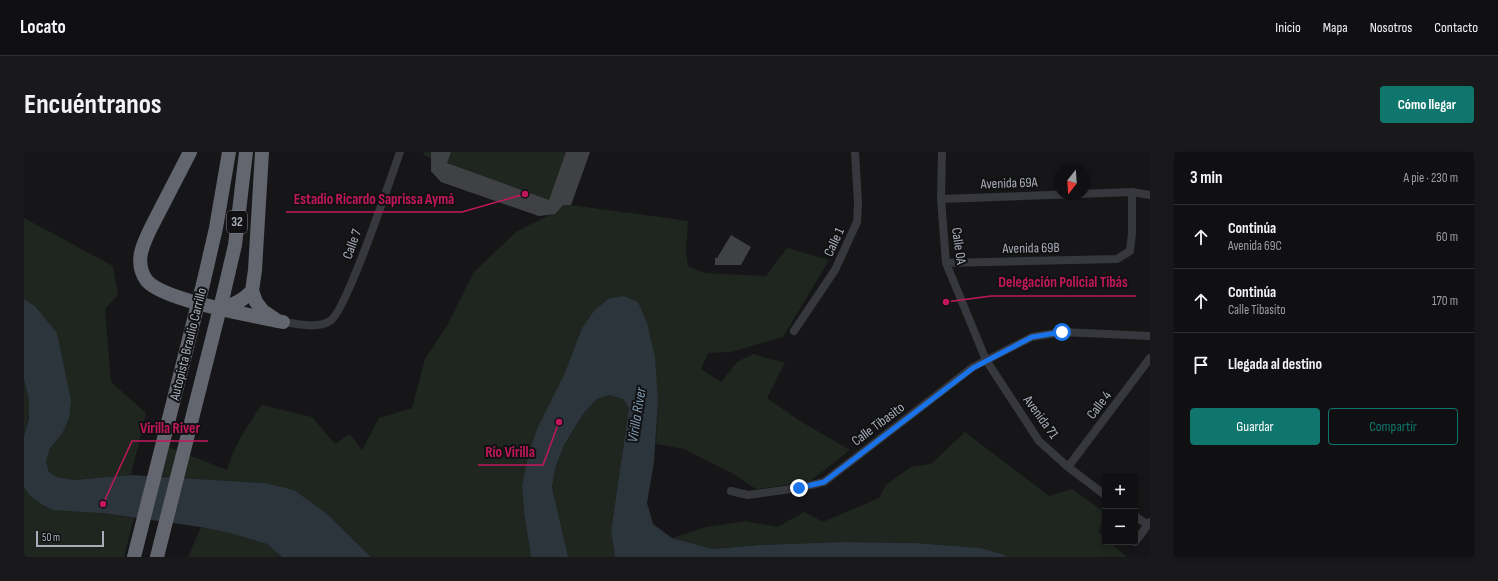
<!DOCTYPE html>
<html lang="es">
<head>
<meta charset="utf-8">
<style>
	body { margin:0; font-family:"Sofia Sans Condensed",sans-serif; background:#19191b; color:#f1f3f6 }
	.controls { position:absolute; right:12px; bottom:12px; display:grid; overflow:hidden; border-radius:4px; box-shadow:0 2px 6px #0003 }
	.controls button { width:36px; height:36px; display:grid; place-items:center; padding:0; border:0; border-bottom:1px solid #303032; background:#101012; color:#f1f3f6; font:20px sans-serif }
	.compass { position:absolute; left:1030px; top:12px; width:36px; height:36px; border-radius:50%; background:#101012; box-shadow:0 2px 6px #0003; rotate:197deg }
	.scale { position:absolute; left:12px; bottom:10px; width:68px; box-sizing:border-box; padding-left:4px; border:2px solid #a8adb8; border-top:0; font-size:11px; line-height:14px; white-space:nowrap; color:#a8adb8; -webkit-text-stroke:3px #111113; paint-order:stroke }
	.stop { position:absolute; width:12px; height:12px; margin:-9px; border:3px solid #1a73e8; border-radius:50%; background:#fff }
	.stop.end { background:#1a73e8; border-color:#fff; box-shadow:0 1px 4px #0008 }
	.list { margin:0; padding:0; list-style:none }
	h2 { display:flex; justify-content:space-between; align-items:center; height:52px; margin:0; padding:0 16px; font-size:17px }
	h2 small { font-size:13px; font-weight:400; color:#9c9d9f }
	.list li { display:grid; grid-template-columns:26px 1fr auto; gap:12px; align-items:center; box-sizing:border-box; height:64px; padding:0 16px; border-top:1px solid #303032 }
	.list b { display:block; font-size:15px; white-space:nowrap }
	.list p { margin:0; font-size:13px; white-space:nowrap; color:#9c9d9f }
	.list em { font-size:13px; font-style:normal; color:#9c9d9f }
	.actions { display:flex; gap:8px; padding:12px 16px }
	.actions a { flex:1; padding:9px 0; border:1px solid #0f766e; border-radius:4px; text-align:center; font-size:14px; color:#0f766e }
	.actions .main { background:#0f766e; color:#fff }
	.icon { flex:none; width:22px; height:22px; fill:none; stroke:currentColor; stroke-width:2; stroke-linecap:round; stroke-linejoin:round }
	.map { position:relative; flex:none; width:1126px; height:405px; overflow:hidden; border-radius:4px }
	header { display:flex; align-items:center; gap:24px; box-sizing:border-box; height:56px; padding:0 20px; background:#101012; border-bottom:1px solid #303032 }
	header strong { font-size:19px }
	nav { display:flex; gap:22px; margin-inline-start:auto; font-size:14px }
	.intro { display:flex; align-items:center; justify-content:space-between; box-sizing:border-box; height:96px; padding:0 24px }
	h1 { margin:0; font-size:28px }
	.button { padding:10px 18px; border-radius:4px; background:#0f766e; color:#fff; font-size:14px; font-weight:700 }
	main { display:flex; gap:24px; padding:0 24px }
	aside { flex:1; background:#101012; border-radius:4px; box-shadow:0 2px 6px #0003 }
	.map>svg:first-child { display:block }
	.green { fill:#1e261f }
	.water { fill:#2c353c }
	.building { fill:#404145 }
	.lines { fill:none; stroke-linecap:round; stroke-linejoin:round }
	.street { stroke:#37383d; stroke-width:8 }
	.highway { stroke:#63666e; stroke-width:14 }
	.highway-bridge { stroke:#63666e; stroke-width:14 }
	.route { stroke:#1a73e8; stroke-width:5 }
	.labels { text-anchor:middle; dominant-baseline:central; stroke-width:4; stroke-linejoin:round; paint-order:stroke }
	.shield { fill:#111113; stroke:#7b7e86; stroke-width:1 }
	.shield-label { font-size:13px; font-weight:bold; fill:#a8adb8 }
	.street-label { font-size:14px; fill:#a8adb8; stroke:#111113 }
	.water-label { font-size:15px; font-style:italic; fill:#7f9bb3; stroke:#111113 }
	.leader { fill:none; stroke:#c2185b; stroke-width:1.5 }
	.callout-dot { fill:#c2185b; stroke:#111113; stroke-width:1.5 }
	.callout-label { font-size:15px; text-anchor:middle; font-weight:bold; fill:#c2185b; stroke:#111113; stroke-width:4; stroke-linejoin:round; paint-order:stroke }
</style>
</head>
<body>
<header>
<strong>Locato</strong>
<nav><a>Inicio</a><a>Mapa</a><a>Nosotros</a><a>Contacto</a></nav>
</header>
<div class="intro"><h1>Encuéntranos</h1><a class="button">Cómo llegar</a></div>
<main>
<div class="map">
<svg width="1126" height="405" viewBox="0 0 1126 405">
	<rect width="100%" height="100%" fill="#161618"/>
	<!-- green -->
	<path class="green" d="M400,0H566L547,53L664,69L662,98L664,114L680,121L742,124L763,96L805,108L759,185L707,200L684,201L677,217L697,230L713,210L729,202L761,211L743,246L776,269L826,298L785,330L732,337L708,321L660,297L632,292L634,249L558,176L498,334L500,360L507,405H347L303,362L241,331L131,324L139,293L203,318C210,294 224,272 238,253L288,265L311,292L326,282L338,298L355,266L388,256L401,207L424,172L450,120L493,79L528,62L515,64L417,30L407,19V6L399,3Z
		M0,66L89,114L94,143L81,157L87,230L122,261L107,323L50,328L33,325L25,320L22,310L26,296L38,282L11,154L0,147Z
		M0,227C10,244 5,266 0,284Z
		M585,243L599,247L605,256L587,379L591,405H544L528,335L531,317L540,293L559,262L573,247Z
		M941,280L1025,344L1048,337L1080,360L1075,381L1081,386V390H1086L1103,405H983L978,402L956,396L891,391L819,390L736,393L689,397L648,386L682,375L722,369L754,375L780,360L799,370L855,346L862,333L887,315L907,312Z
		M0,335L6,344L78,361L110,366L100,405H0Z
		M177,375L206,381L243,392L258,405H164Z"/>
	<!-- water -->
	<path class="water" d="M600,144L614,150L623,171L631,205L634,249L630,310L623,351L629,372L648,386L689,397L736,393L819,390L891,391L956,396L978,402L983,405H591L587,379L605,256L599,247L585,243L573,247L559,262L540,293L531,317L528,335L544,405H507L500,360L498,334L504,305L513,277L540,223L558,176L570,159L584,147Z
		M0,147L11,154L33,181L47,249L45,266L38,282L26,296L22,310L25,320L33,325L50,328L107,323L241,331L270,338L303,362L347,405H258L243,392L206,381L177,375L78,361L29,358L19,353L6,344L0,335V284L5,266V247L0,227Z"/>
	<!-- building -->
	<path class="building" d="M407,0H427L423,11L525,48L542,0H566L547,53H539L531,62L515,64L417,30L407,19Z
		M707,83L727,95L717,113H691V106H693Z"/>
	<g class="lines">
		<!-- street -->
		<path class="street" d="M918,0L917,47L922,111L962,208L1015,289L1044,315L1081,343
			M917,47L1108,40L1126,43
			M922,111L1093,107L1106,99L1108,81V40
			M259,170C275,172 292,177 306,169C322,160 367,25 376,0
			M770,179L811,118L833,70L834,50L831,0
			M1044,315L1126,206
			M707,339L724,343L775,336L800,330L949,215L1008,185L1038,180L1126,184
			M1111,364L1124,373
			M1111,390L1126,370"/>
		<!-- highway -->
		<path class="highway" d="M166,0C155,21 145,41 134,62C128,74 120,87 117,101C115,111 117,121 123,129C141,149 231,164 259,170
			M238,0L231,118L228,139L232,150L239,159L251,167
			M180,128L192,76L205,0
			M200,140L211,93L222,0
			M195,155C209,154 218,149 228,139"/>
		<!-- highway-bridge -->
		<path class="highway-bridge" d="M110,405L180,128
			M133,405L200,140"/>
	</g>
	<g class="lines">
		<!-- route -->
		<path class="route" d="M775,336L800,330L949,216L1008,185L1038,180"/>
	</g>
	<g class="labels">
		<!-- shield labels -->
		<rect class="shield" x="203" y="59" width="20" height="22" rx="3"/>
		<g class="shield-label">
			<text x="213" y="70">32</text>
		</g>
		<!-- street labels -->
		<g class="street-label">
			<text transform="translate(985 31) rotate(-2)">Avenida 69A</text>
			<text transform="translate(810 90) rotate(-65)">Calle 1</text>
			<text transform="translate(328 92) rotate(-70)">Calle 7</text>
			<text transform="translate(935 94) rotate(82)">Calle 0A</text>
			<text transform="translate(1007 96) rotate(-1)">Avenida 69B</text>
			<text transform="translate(164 192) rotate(-76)">Autopista Braulio Carrillo</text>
			<text transform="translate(1075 253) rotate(-53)">Calle 4</text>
			<text transform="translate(1017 265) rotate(54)">Avenida 71</text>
			<text transform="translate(854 272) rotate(-37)">Calle Tibasito</text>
		</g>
		<!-- water labels -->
		<g class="water-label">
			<text transform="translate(613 263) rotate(-81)">Virilla River</text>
		</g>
	</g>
	<!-- callouts -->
	<path class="leader" d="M501 42L438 60H262M922 150L967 144H1112M79 352L108 289H184M535 270L519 313H454"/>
	<g class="callout-dot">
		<circle cx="501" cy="42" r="4"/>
		<circle cx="922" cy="150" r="4"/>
		<circle cx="79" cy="352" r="4"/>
		<circle cx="535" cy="270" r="4"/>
	</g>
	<g class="callout-label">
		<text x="350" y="52">Estadio Ricardo Saprissa Aymá</text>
		<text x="1039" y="135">Delegación Policial Tibás</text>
		<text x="146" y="281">Virilla River</text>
		<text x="486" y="305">Río Virilla</text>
	</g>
</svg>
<div class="controls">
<button>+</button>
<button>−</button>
</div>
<svg class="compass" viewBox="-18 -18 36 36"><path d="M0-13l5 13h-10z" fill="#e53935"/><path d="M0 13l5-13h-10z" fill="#9c9d9f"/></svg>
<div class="scale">50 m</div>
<div class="stop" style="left:1038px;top:180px"></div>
<div class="stop end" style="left:775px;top:336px"></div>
</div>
<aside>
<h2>3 min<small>A pie · 230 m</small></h2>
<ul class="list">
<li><svg class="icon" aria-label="ahead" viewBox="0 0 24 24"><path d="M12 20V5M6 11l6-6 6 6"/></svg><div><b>Continúa</b><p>Avenida 69C</p></div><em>60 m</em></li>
<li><svg class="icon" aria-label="ahead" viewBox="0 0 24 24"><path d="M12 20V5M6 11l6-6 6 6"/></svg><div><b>Continúa</b><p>Calle Tibasito</p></div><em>170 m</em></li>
<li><svg class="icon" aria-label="arrive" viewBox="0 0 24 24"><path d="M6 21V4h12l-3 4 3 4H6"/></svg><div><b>Llegada al destino</b></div></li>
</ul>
<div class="actions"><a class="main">Guardar</a><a>Compartir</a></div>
</aside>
</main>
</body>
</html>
